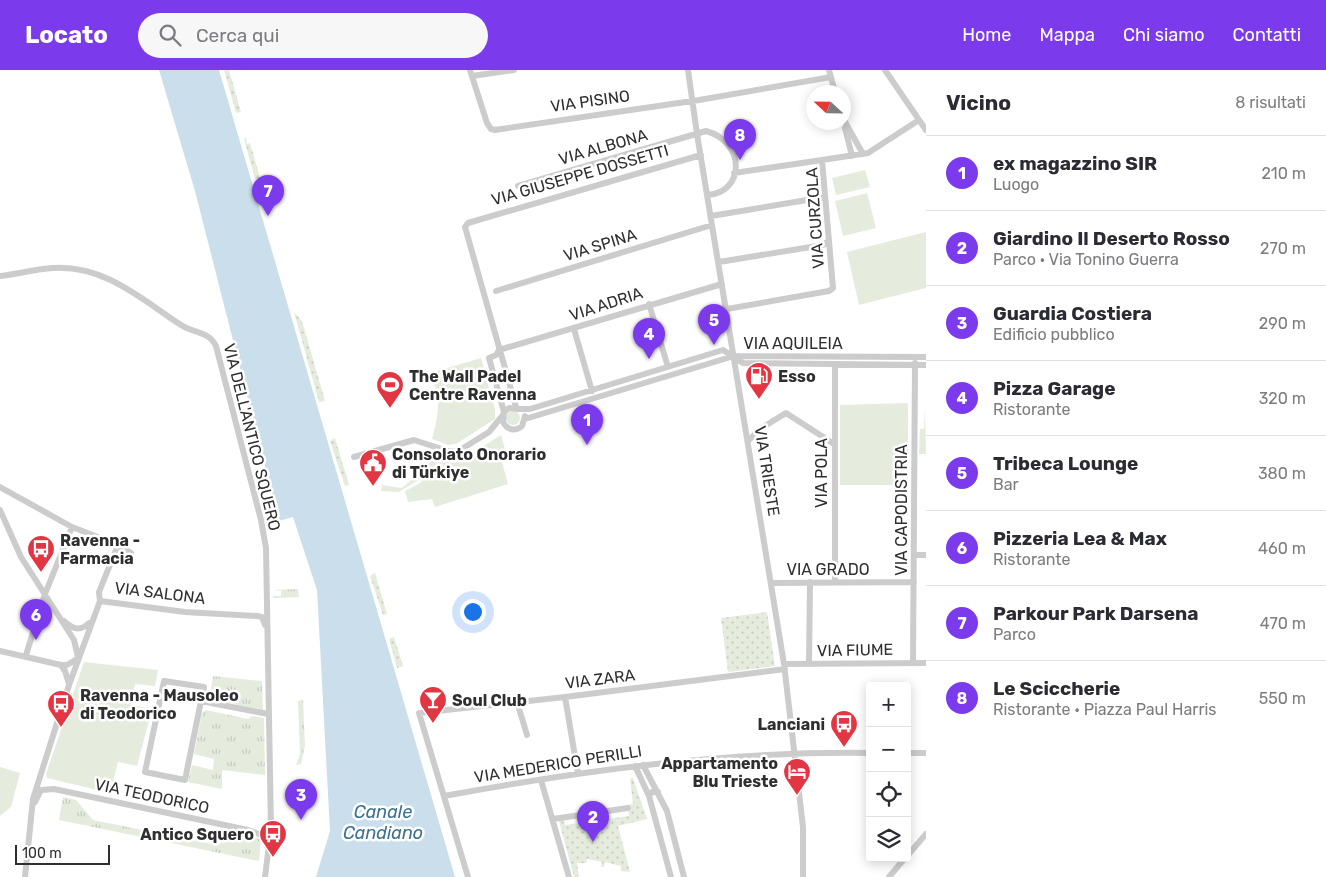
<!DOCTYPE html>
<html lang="it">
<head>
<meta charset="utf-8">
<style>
	body { margin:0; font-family:Rubik,sans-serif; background:#f7f7f7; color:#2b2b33 }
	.controls { position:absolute; right:15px; bottom:15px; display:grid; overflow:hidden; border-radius:5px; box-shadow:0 2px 12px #0003 }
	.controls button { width:45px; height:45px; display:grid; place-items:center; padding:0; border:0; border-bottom:1px solid #e1e1e2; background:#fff; color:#2b2b33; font:25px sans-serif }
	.compass { position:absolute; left:806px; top:15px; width:45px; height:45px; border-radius:50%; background:#fff; box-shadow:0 2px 12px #0003; rotate:292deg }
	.scale { position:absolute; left:15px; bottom:12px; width:95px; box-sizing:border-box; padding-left:5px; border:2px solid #2f2f2f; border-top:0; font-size:14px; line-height:18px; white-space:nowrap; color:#2f2f2f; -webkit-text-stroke:4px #fff; paint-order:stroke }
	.you { position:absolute; left:472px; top:541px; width:18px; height:18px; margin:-12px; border:4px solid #fff; border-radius:50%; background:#1a73e8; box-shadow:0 0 0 8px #1a73e833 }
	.badge { display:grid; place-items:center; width:32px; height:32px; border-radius:50%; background:#7c3aed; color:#fff; font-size:16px; font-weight:700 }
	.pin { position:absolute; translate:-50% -41px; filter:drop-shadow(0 1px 2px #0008) }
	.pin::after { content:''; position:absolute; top:26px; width:18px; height:15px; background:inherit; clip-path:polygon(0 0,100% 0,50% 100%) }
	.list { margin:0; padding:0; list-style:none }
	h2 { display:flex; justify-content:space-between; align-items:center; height:65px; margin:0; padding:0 20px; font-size:21px }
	h2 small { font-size:16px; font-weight:400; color:#7c7c81 }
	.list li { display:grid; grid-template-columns:32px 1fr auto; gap:15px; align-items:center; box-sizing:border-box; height:75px; padding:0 20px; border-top:1px solid #e1e1e2 }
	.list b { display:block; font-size:19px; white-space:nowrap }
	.list p { margin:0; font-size:16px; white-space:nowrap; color:#7c7c81 }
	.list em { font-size:16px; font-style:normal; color:#7c7c81 }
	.icon { flex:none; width:28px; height:28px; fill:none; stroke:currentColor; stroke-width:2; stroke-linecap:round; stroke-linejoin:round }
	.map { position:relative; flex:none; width:926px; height:807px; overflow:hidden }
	header { display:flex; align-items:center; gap:30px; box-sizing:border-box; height:70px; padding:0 25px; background:#7c3aed; color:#fff }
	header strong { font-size:24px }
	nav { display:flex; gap:28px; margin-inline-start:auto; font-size:18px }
	.search { width:350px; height:45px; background:#f7f7f7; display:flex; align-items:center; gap:12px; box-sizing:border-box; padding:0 18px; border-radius:28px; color:#7c7c81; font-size:19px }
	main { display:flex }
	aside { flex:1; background:#fff }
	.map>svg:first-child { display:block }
	.grass { fill:url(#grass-tufts) }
	.park { fill:#e5ecde }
	.garden { fill:url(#garden-dots) }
	.water { fill:#cadfeb }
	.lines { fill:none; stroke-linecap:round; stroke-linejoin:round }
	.minor { stroke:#ccc; stroke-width:6 }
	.labels { text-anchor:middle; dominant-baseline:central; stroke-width:5; stroke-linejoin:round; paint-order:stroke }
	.street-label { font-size:16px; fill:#2f2f2f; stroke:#fff }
	.poi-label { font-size:16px; font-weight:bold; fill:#2f2f2f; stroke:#fff; text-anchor:start }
	.water-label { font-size:18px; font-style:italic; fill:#3e7190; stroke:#fff }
</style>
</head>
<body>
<header>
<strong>Locato</strong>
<div class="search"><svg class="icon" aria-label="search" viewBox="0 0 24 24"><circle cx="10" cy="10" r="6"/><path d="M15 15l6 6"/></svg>Cerca qui</div>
<nav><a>Home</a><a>Mappa</a><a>Chi siamo</a><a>Contatti</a></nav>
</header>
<main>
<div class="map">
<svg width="926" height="807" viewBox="0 0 926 807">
	<defs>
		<pattern id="grass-tufts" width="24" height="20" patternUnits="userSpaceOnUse" patternTransform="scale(1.25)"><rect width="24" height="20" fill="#e5ecde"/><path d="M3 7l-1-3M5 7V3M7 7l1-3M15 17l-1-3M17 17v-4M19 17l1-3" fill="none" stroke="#c5cbbf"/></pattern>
		<pattern id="garden-dots" width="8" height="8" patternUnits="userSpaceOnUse" patternTransform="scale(1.25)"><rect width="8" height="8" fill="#e5ecde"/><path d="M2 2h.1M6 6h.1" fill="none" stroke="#c5cbbf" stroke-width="1.8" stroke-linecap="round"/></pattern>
	</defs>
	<rect width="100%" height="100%" fill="#fff"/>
	<!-- grass -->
	<path class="grass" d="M506 348a7 7 0 1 1 14 0a7 7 0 1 1-14 0Z
		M298,519L299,527L273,528V526H281V521L273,520Z
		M213,606L262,611L263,640L215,630L216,624H210Z
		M303,630L305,675L301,694L296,695L300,684L298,631Z
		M206,640L248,649L252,646L264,648L265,705L222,700V719L188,712L192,695L213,700L214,689L194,684L202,643Z
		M63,727L76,730L93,750L217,775L234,764L261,769L259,791L59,750Z"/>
	<!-- park -->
	<path class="park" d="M865,100L870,117L836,125L832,108Z
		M867,123L876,158L843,166L835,131Z
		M926,162V218L859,235L847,182Z
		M481,288L495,339V349L456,374L448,375L432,369C437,352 446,314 424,305Z
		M908,333V415H840V335Z
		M925,337L926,384H919L920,359H924Z
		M501,365L506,383L500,385L508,414L435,437L432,429L408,432L405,421L422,412L420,409L399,422L381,421L382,415L401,418C416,410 419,395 422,380L456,390L466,387Z
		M84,592L158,600L155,616L135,614L131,635L152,639L137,696L118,692L110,723L47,708L46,704Z
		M0,697L20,703L11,737L0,746Z"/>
	<!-- garden -->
	<path class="garden" d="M224,0H229L241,42L236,43Z
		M246,67L247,74L250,73L260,108L255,109L244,69Z
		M294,242L302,251L325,331L319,332Z
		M335,368L349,415L345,416L330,371Z
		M375,503L387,544L383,545L370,506Z
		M767,542L775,596L728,602L721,548Z
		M394,567L403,596L397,598L389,569Z
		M633,708L647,749L618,756L630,802L621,801V796L605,792L604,797H601L602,792L587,789L586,793H577L579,807H574L559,751L564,750L565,755L629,746L627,735L633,734L630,709Z"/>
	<!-- water -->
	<path class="water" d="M159,0H219L455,807H316L330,761L317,520L293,447L279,451L195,121Z"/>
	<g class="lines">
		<!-- minor -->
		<path class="minor" d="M470,0L487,53L491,59L495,60L699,30L831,7
			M688,0L697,64L784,594L803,757V807
			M829,0L835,22
			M885,0L926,60
			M472,6L514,0
			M844,50L863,84
			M845,58L852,86
			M734,103L822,90
			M518,116L706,61C746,72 745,122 708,125
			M711,146L825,127
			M719,192L823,175L827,172
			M0,206C18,204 36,199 53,198C105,195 141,229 181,255C193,263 209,261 216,276L261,450L266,478L271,759L265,807
			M496,221L712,155
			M649,234L668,297
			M727,239L829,221L833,218L822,90L868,83L919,50
			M574,259L592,321
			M499,280L722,214
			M499,280L496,285L489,288L504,342L503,352C507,360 515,362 522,356L525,346
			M516,337L465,157L468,153L701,85
			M520,339H530L723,280L743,293L926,295
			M504,342L509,338L519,339
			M525,349L734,286L926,287
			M748,371L760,359L786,343L834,374
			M354,387L414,370L448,381L457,382L489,362L503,345
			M0,417L72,457L118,475L131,483
			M0,440L21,487L74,570L78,587
			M914,485H926
			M835,512V294
			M771,513L914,512
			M100,531L99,522L118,475
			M64,551C73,559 80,562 89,553
			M0,581L61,595H67L77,589
			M26,585L45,524L72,457
			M913,593L915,293
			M784,594L926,593
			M809,594L810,512
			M61,595L65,601L69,614
			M565,627L578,704
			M201,631L185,710L145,702L164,611L204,617L201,631L268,644
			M517,632L527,665
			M907,683H926
			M643,695L667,741L684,807
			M635,696L649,726
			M541,710L569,807
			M658,722H652L649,726L671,807
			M444,726C585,700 726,681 870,683
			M35,732L41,720L54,719L248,760L264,766L267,776
			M553,749L628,738
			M907,786L926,764
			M25,807L33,729L69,615L100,531L185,542L257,546L262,547L265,555
			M468,807L419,643L565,627L785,599
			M889,807L905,788"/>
	</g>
	<!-- icons -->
	<defs>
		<symbol id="fuel-pin" viewBox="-11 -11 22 30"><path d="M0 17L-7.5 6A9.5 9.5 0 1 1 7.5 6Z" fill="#e23643" stroke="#fff"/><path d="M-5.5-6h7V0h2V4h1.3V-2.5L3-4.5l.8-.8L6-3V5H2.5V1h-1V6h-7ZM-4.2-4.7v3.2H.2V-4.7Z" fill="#fff"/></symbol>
		<symbol id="stadium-pin" viewBox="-11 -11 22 30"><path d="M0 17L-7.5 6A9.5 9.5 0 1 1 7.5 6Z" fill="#e23643" stroke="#fff"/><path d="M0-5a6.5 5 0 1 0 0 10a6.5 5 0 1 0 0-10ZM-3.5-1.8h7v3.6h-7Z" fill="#fff"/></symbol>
		<symbol id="civic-pin" viewBox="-11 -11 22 30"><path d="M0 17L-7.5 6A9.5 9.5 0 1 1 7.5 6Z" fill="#e23643" stroke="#fff"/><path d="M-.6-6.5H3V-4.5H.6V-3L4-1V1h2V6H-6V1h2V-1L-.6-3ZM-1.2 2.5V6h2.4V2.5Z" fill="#fff"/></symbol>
		<symbol id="bus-pin" viewBox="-11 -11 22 30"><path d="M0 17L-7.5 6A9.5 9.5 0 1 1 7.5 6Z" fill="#e23643" stroke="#fff"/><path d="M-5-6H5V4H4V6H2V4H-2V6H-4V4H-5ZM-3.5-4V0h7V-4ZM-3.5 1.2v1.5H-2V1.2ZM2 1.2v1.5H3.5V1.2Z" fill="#fff"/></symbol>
		<symbol id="bar-pin" viewBox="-11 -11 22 30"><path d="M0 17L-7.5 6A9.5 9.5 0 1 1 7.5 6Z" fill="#e23643" stroke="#fff"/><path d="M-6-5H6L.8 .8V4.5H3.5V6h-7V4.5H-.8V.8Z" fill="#fff"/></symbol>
		<symbol id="hotel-pin" viewBox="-11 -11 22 30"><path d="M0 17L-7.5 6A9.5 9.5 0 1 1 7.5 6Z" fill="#e23643" stroke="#fff"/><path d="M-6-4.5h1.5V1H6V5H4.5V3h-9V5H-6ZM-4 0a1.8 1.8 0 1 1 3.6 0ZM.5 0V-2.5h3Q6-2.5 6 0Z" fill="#fff"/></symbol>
	</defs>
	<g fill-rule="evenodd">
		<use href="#fuel-pin" x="743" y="290" width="32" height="43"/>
		<use href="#stadium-pin" x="374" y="299" width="32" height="43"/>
		<use href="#civic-pin" x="357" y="377" width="32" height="43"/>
		<use href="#bus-pin" x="25" y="463" width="32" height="43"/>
		<use href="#bar-pin" x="417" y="614" width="32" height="43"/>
		<use href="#bus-pin" x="45" y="618" width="32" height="43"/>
		<use href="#bus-pin" x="828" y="638" width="32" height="43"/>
		<use href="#hotel-pin" x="781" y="686" width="32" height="43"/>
		<use href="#bus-pin" x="257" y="748" width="32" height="43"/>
	</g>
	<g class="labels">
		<!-- street labels -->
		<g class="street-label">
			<text transform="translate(590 31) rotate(-8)">VIA PISINO</text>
			<text transform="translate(603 77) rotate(-16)">VIA ALBONA</text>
			<text transform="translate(580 105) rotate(-16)">VIA GIUSEPPE DOSSETTI</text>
			<text transform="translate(815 148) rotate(-94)">VIA CURZOLA</text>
			<text transform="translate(600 175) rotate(-17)">VIA SPINA</text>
			<text transform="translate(606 234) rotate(-18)">VIA ADRIA</text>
			<text x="793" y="273">VIA AQUILEIA</text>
			<text transform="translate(252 367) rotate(76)">VIA DELL'ANTICO SQUERO</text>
			<text transform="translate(767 401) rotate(81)">VIA TRIESTE</text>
			<text transform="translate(821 403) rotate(-90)">VIA POLA</text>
			<text transform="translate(901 440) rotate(-90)">VIA CAPODISTRIA</text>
			<text x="828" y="499">VIA GRADO</text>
			<text transform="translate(160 523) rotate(7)">VIA SALONA</text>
			<text transform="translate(855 580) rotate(-1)">VIA FIUME</text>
			<text transform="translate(600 609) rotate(-7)">VIA ZARA</text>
			<text transform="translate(558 694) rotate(-9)">VIA MEDERICO PERILLI</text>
			<text transform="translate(152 726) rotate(12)">VIA TEODORICO</text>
		</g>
		<!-- poi labels -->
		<g class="poi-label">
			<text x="409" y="306">The Wall Padel<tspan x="409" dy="18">Centre Ravenna</tspan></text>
			<text x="778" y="306">Esso</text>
			<text x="392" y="384">Consolato Onorario<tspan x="392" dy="18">di Türkiye</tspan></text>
			<text x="60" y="470">Ravenna -<tspan x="60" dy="18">Farmacia</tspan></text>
			<text x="80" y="625">Ravenna - Mausoleo<tspan x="80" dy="18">di Teodorico</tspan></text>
			<text x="452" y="630">Soul Club</text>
			<text x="825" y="654" text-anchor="end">Lanciani</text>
			<text x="778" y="693" text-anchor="end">Appartamento<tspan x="778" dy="18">Blu Trieste</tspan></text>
			<text x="254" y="764" text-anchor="end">Antico Squero</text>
		</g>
		<!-- water labels -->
		<g class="water-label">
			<text x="383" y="742">Canale<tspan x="383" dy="21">Candiano</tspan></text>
		</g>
	</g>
</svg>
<div class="controls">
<button>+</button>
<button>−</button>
<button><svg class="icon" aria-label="locate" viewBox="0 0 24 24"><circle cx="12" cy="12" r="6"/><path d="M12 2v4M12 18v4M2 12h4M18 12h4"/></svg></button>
<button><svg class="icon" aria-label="layers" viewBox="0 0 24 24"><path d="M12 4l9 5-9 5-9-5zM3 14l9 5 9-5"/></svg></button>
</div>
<svg class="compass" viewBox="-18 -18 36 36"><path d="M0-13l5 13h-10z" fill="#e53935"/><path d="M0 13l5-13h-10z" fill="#7c7c81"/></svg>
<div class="scale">100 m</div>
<div class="you"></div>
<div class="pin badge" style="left:587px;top:375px">1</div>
<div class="pin badge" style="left:593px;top:772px">2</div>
<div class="pin badge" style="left:301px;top:750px">3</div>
<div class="pin badge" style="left:649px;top:289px">4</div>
<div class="pin badge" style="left:714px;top:275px">5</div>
<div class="pin badge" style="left:36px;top:570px">6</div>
<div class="pin badge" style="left:268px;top:146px">7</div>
<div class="pin badge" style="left:740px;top:90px">8</div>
</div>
<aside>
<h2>Vicino<small>8 risultati</small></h2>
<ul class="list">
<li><span class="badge">1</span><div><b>ex magazzino SIR</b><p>Luogo</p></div><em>210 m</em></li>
<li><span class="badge">2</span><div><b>Giardino Il Deserto Rosso</b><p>Parco · Via Tonino Guerra</p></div><em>270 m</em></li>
<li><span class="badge">3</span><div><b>Guardia Costiera</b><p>Edificio pubblico</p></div><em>290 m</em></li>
<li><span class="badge">4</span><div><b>Pizza Garage</b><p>Ristorante</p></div><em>320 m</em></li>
<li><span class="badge">5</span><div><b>Tribeca Lounge</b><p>Bar</p></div><em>380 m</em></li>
<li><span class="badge">6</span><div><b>Pizzeria Lea &amp; Max</b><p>Ristorante</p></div><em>460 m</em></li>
<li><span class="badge">7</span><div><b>Parkour Park Darsena</b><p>Parco</p></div><em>470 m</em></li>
<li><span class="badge">8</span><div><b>Le Sciccherie</b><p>Ristorante · Piazza Paul Harris</p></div><em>550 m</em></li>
</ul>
</aside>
</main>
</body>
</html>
